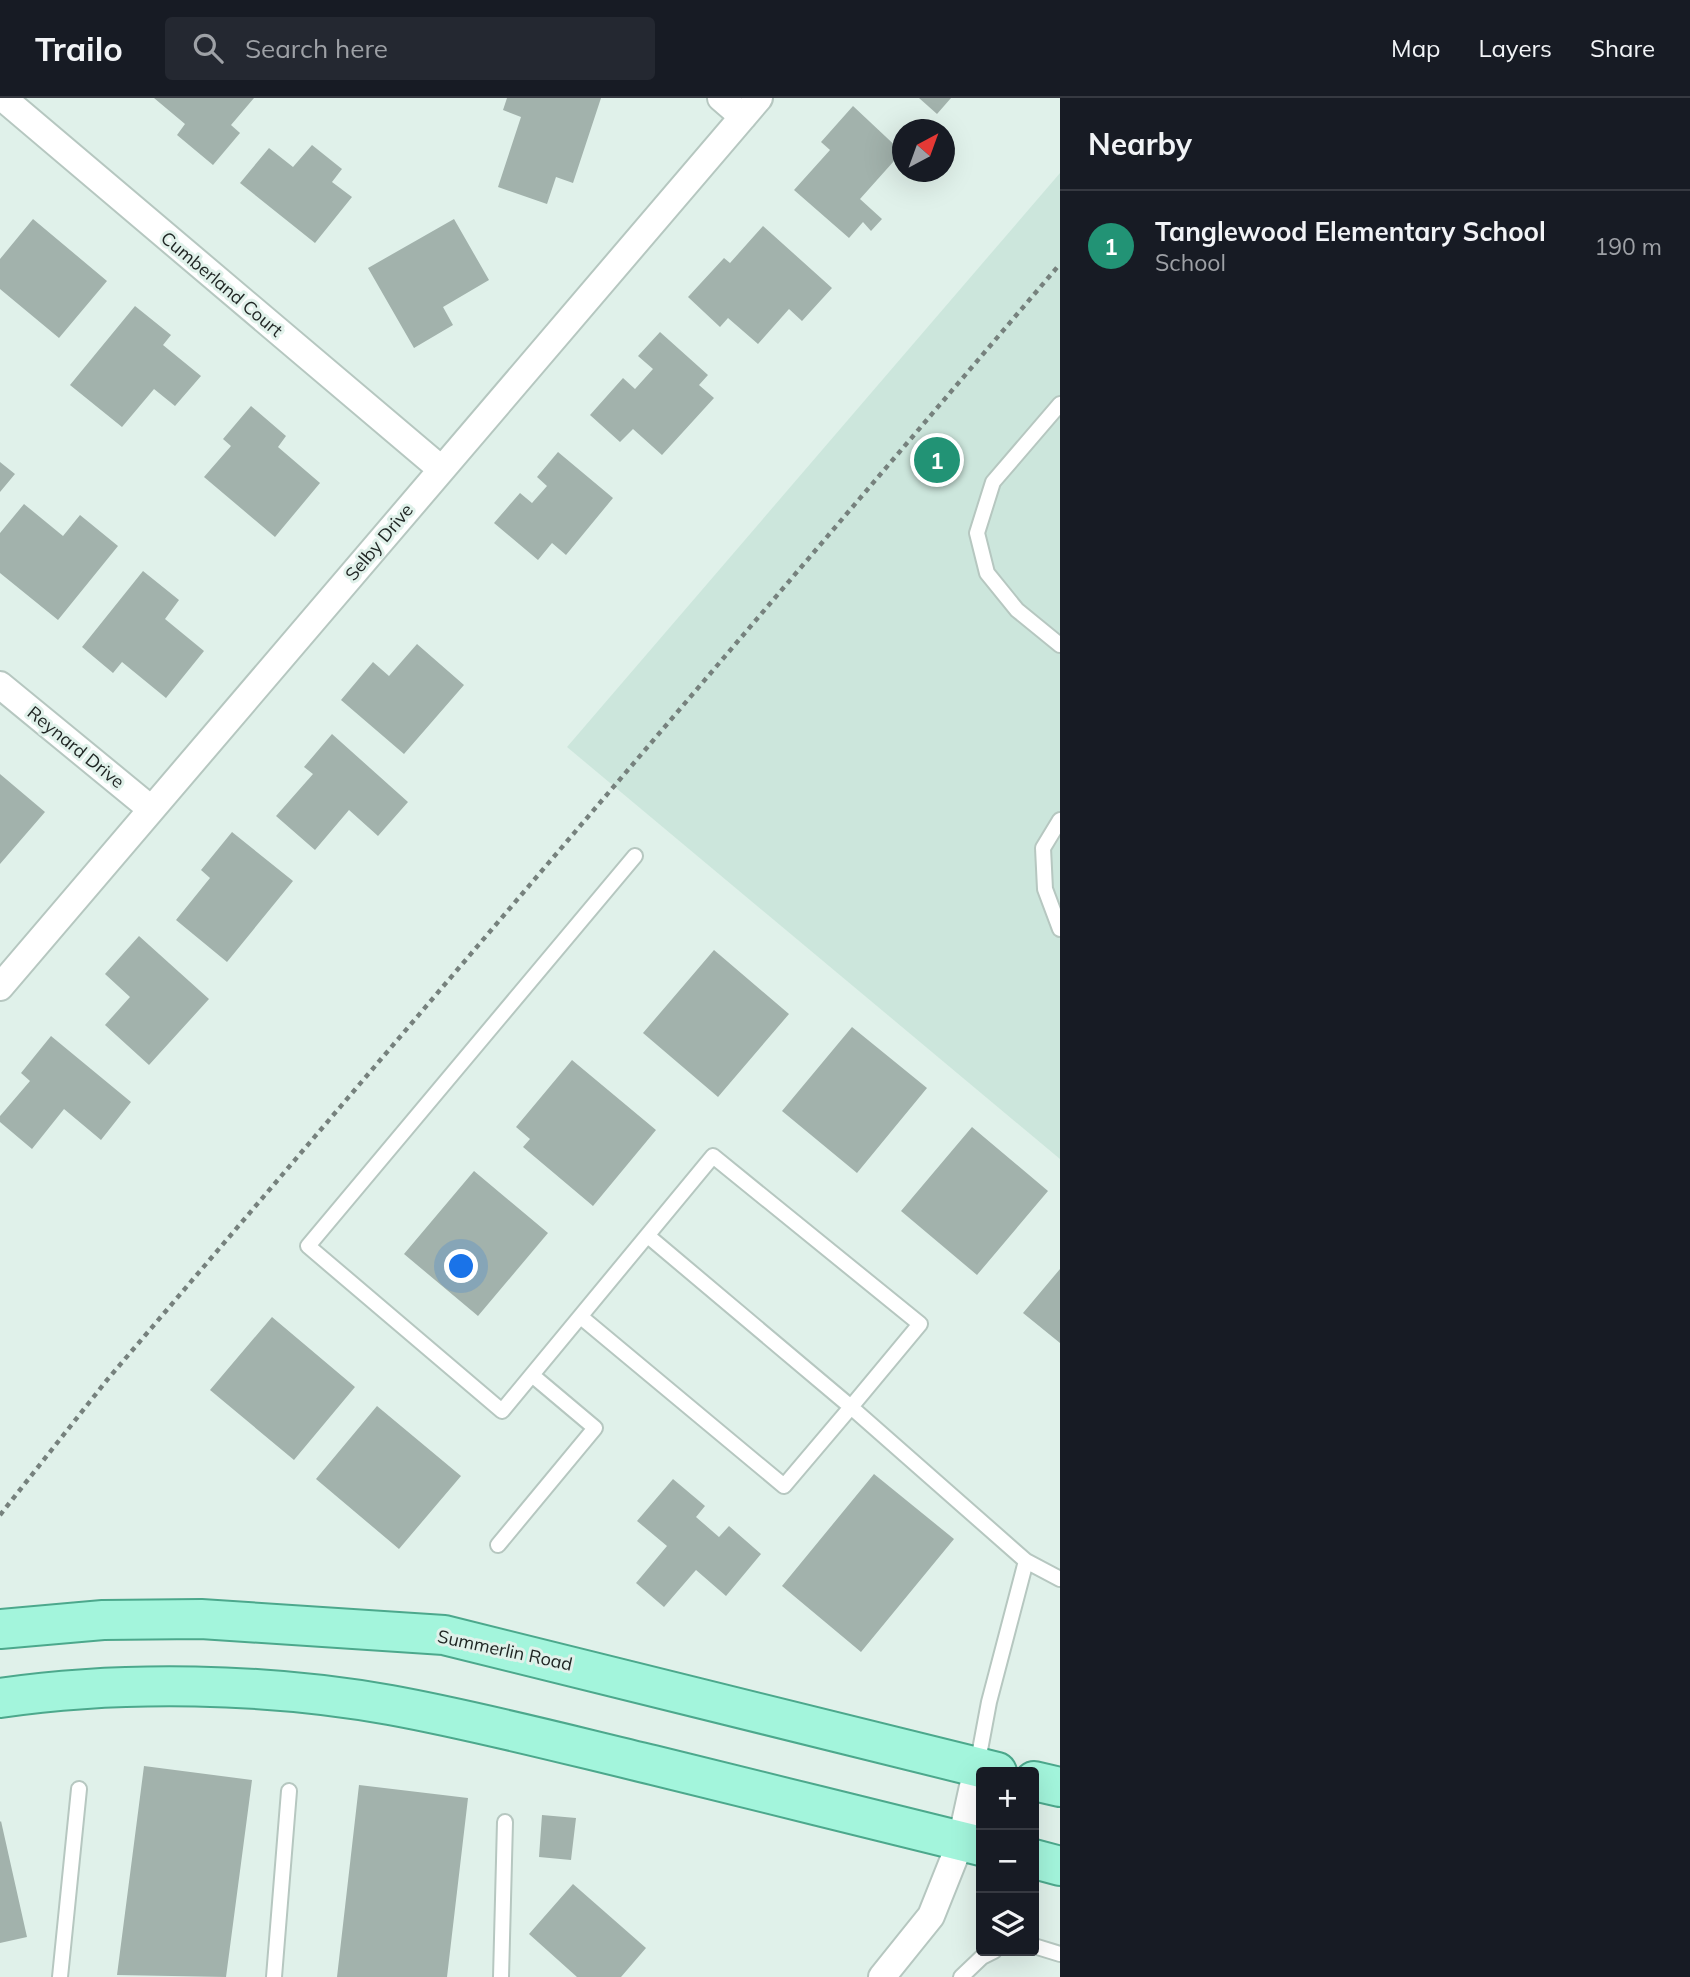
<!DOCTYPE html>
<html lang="en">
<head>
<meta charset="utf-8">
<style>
	body { margin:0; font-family:Mulish,sans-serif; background:#242831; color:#f1f3f6 }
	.controls { position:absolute; right:21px; bottom:21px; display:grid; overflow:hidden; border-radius:7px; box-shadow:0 7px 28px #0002 }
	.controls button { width:63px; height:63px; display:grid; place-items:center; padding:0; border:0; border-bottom:2px solid #363941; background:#171b24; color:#f1f3f6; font:35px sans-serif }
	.compass { position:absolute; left:892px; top:21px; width:63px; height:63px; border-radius:50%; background:#171b24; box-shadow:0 7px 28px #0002; rotate:41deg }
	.you { position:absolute; left:462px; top:1169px; width:24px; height:24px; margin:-18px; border:5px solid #fff; border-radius:50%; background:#1a73e8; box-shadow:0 0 0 10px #1a73e833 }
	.badge { display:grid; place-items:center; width:46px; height:46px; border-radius:50%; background:#229375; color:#fff; font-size:23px; font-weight:700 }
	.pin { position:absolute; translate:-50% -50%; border:4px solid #fff; box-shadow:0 2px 7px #0006 }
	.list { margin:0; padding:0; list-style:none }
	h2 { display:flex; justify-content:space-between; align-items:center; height:91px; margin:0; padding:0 28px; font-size:30px }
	h2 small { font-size:23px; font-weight:400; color:#9ea1a6 }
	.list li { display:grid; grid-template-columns:46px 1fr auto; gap:21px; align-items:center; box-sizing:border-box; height:112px; padding:0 28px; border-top:2px solid #363941 }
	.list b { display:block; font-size:26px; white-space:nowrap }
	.list p { margin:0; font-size:23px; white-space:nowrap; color:#9ea1a6 }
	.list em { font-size:23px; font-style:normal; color:#9ea1a6 }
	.icon { flex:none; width:38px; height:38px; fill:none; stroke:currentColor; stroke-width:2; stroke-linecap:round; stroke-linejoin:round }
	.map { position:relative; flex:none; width:1060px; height:1879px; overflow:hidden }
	header { display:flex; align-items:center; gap:42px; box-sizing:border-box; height:98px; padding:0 35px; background:#171b24; border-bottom:2px solid #363941 }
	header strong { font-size:33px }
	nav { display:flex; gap:38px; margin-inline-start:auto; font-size:24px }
	.search { width:490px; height:63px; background:#242831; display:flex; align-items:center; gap:18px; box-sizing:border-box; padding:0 24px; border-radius:7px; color:#9ea1a6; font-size:26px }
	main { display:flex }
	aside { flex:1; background:#171b24 }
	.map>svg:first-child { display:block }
	.built { fill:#cce6dc }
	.building { fill:#a2b2ac }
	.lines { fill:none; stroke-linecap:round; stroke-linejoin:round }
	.service-casing { stroke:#b6c7c0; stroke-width:18 }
	.minor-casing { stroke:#b6c7c0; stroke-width:30 }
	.primary-casing { stroke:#4ca88c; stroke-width:42 }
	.path { stroke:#76817d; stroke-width:4.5; stroke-dasharray:5 5; stroke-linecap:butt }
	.service { stroke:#fff; stroke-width:14 }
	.minor { stroke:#fff; stroke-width:26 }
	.primary { stroke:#a3f5dc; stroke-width:38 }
	.labels { text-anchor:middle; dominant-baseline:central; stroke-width:6; stroke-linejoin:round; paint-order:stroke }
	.street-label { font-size:18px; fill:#1e2422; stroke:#e0f1ea }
</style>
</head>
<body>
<header>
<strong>Trailo</strong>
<div class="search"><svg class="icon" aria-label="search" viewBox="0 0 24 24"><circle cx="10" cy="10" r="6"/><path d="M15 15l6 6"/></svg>Search here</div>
<nav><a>Map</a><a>Layers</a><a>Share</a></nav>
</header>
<main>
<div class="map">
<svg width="1060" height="1879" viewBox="0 0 1060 1879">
	<rect width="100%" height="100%" fill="#e0f1ea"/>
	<!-- built -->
	<path class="built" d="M1060,75V1061L567,649Z"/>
	<!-- building -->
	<path class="building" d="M154,0H254L231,27L240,35L213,67L177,37L185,26Z
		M507,0H601L573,85L556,79L547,106L498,89L521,19L503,12Z
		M919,0H951L937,16Z
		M853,8L902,54L860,101L882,121L871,133L863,124L849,140L794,92L830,52L821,44Z
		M312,47L342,71L332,84L352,99L315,145L240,85L269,50L293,69Z
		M33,121L107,183L59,240L0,191V161Z
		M454,121L489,182L443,209L453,227L414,250L368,170Z
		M763,128L832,190L802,223L789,211L758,246L728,220L720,229L688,199L724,160L730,165Z
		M135,208L171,237L163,247L201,278L175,308L154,291L122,329L70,287Z
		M660,234L708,277L699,287L714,300L662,357L633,331L620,344L590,317L623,280L635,291L653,271L638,258Z
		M251,308L286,338L278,349L320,385L275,439L204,379L231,348L223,341Z
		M558,354L613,400L566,457L552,445L538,462L494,425L520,395L532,405L547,388L537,379Z
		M0,364L15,376L0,394Z
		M24,406L63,438L80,417L118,448L58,522L0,475V435Z
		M143,473L179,502L165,521L204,553L166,600L122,564L113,575L82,549Z
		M417,546L464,587L404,656L341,602L373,564L389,578Z
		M332,636L408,704L378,738L349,712L315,752L276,718L313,676L304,669Z
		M0,676L45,714L0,766Z
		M232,734L293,783L227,864L176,822L210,780L201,772Z
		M139,838L209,901L149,967L105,927L130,899L105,876Z
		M714,852L789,916L718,999L643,935Z
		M852,929L927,990L857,1075L782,1013Z
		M51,938L131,1004L101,1042L64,1011L32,1051L0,1024V1018L30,983L21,975Z
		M572,962L656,1032L593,1108L523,1049L530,1041L516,1029Z
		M972,1029L1048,1093L977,1177L901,1113Z
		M474,1073L548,1135L478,1218L404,1156Z
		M1060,1171V1245L1023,1215Z
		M272,1219L355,1289L294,1362L210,1292Z
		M377,1308L461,1378L399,1451L316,1381Z
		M874,1376L954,1441L861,1554L782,1488Z
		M673,1381L705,1408L696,1419L719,1439L729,1428L761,1456L726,1498L696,1472L664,1509L636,1485L667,1448L637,1423Z
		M144,1668L252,1682L226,1879L117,1877Z
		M359,1687L468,1700L447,1879H337Z
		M542,1717L576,1720L571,1762L539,1759Z
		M1,1723L27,1839L0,1845V1724Z
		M573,1786L646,1850L621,1879H577L529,1836Z"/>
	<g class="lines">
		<defs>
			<path id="service" d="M1060,306L993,384L977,435L987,475L1017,512L1060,547
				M1060,722L1043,750L1045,791L1060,831
				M635,758L308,1148L502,1313L713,1058L920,1226L851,1309L1026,1463L989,1604L977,1668
				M581,1219L784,1388L851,1309L648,1138
				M498,1447L595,1330L532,1277
				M1026,1463L1060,1481
				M1034,1848L1060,1856
				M60,1879L79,1691
				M274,1879L289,1693
				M501,1879L505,1724
				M961,1879L982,1859L994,1853"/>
			<path id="minor" d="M3,0L441,371
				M721,0L743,19
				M0,587L151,711
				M0,889L759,0
				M882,1879L931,1818L961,1743L977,1670"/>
			<path id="primary" d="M0,1531L103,1522L201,1521L444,1537L997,1674
				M0,1600C123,1582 268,1585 390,1607C478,1623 565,1646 653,1667C762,1694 872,1721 981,1748
				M1034,1683L1060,1689
				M1034,1761L1060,1768"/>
		</defs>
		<!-- service casing -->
		<use href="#service" class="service-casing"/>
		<!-- minor casing -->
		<use href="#minor" class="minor-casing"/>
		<!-- primary casing -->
		<use href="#primary" class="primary-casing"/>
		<!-- path -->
		<path class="path" d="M0,1417L107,1282L1060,166"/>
		<!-- service -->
		<use href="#service" class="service"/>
		<!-- minor -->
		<use href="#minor" class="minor"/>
		<!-- primary -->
		<use href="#primary" class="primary"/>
	</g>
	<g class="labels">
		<!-- street labels -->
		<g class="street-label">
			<text transform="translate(222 186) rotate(40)">Cumberland Court</text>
			<text transform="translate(379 444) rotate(-50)">Selby Drive</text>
			<text transform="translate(76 649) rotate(39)">Reynard Drive</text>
			<text transform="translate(505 1552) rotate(12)">Summerlin Road</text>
		</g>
	</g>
</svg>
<div class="controls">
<button>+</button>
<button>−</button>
<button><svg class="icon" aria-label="layers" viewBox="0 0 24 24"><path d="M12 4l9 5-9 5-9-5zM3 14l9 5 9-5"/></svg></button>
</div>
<svg class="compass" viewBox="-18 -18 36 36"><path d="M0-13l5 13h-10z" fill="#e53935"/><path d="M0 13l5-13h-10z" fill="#9ea1a6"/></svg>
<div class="you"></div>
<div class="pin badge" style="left:937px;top:362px">1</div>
</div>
<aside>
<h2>Nearby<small></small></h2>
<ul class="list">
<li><span class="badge">1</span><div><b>Tanglewood Elementary School</b><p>School</p></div><em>190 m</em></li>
</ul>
</aside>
</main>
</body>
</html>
